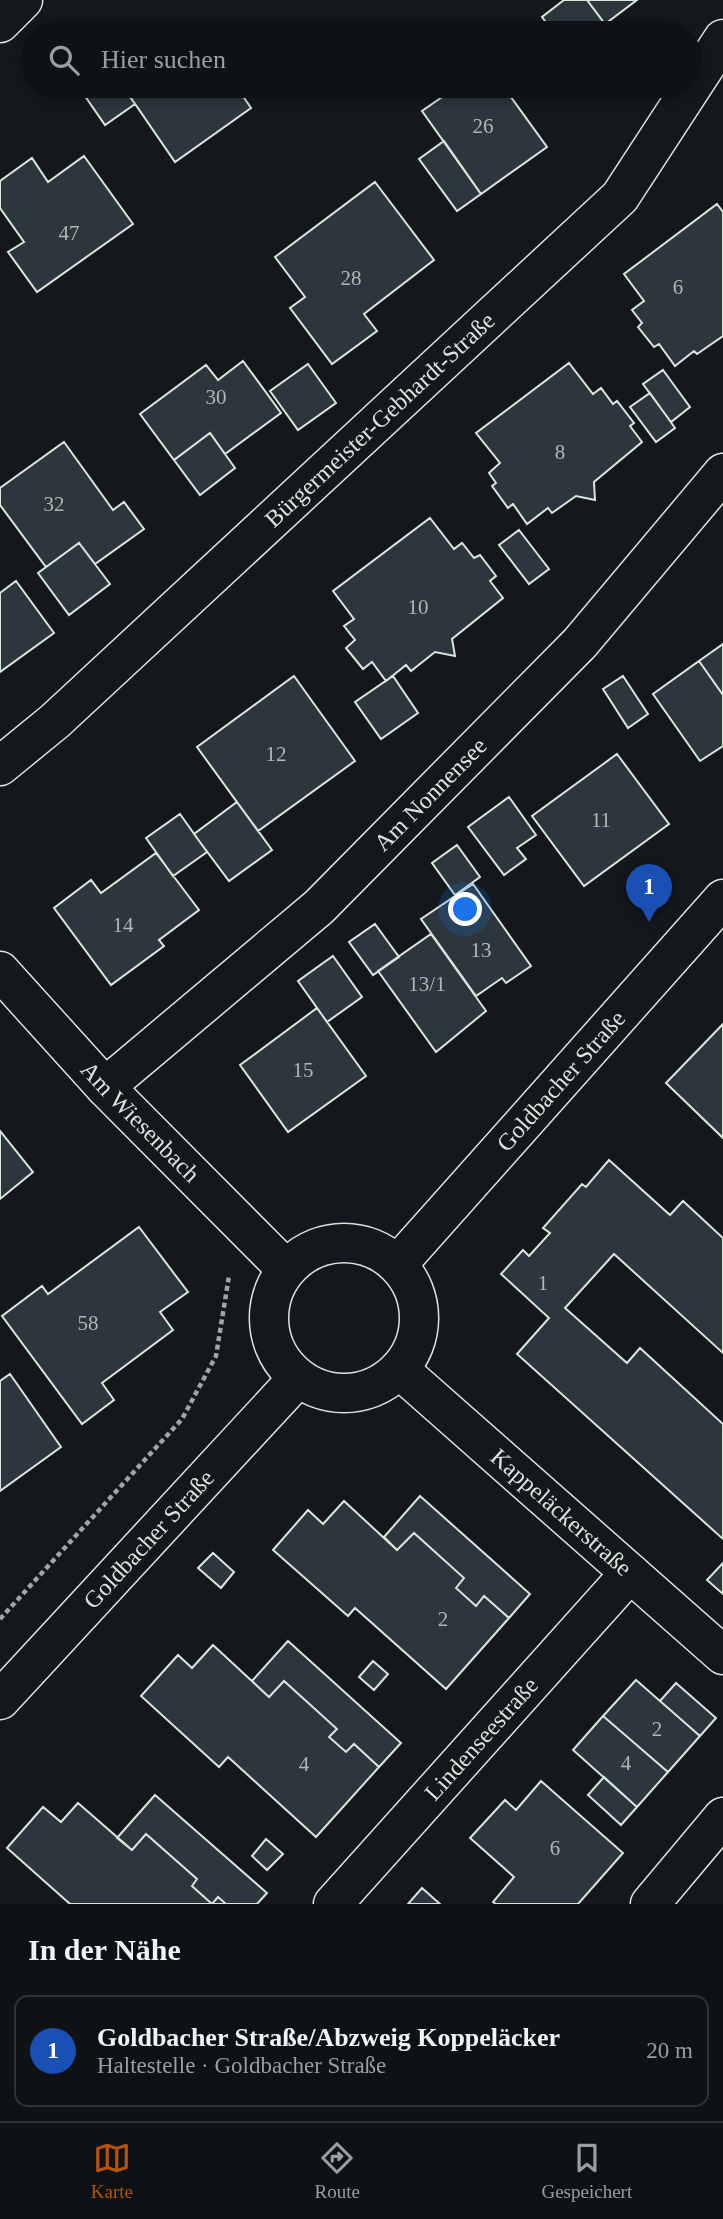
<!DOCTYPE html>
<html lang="de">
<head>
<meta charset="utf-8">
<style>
	body { margin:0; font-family:"Times New Roman",serif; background:#181b1e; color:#f1f3f6 }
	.you { position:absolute; left:466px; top:910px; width:24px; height:24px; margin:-18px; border:5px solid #fff; border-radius:50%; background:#1a73e8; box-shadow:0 0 0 10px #1a73e833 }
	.badge { display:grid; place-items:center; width:46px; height:46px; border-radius:50%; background:#b45309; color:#fff; font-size:23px; font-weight:700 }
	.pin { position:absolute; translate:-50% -58px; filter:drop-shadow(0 2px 4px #0008) }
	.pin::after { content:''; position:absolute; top:37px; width:24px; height:21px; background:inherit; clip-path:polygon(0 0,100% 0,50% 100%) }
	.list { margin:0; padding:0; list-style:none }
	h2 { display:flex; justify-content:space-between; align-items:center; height:91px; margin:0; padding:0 28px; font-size:30px }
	h2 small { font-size:23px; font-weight:400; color:#9b9ea0 }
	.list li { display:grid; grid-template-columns:46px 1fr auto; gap:21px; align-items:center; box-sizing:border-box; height:112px; margin:0 14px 14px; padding:0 14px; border:2px solid #2f3234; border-radius:14px }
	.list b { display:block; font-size:26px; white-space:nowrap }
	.list p { margin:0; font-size:23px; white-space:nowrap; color:#9b9ea0 }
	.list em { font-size:23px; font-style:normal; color:#9b9ea0 }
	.icon { flex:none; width:38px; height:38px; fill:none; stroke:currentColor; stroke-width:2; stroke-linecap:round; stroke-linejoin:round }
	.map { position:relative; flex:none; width:723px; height:1904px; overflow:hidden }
	.search { position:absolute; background:#0f1215; box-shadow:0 4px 10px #0003; left:21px; right:21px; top:21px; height:77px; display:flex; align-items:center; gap:18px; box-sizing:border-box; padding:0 24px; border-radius:38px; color:#9b9ea0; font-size:26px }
	.sheet { height:217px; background:#0f1215 }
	nav { display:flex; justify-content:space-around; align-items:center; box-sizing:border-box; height:98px; border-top:2px solid #2f3234; background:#0f1215; font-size:19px; color:#9b9ea0 }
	nav a { display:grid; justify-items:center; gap:4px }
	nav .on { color:#b45309 }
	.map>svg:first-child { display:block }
	.building { fill:#2c363c; stroke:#d8e6dc; stroke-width:2 }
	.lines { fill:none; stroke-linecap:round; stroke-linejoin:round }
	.minor-casing { stroke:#d8e6dc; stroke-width:41 }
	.tertiary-casing { stroke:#d8e6dc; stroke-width:41 }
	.path { stroke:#9da8a2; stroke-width:4.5; stroke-dasharray:5 3.5; stroke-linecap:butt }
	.minor { stroke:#14181c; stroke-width:38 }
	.tertiary { stroke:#14181c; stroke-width:38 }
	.labels { text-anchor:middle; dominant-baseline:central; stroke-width:5; stroke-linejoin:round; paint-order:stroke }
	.number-label { font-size:21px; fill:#adbab4 }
	.street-label { font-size:24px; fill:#d8e6dc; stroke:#14181c }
</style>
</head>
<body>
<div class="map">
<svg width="723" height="1904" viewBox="0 0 723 1904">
	<rect width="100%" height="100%" fill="#14181c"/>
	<!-- building -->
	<path class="building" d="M564,0H587L611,32L554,33L542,17Z
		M587,0H637L605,24Z
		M78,86H122L135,104L105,125Z
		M143,86H236L251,108L175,162L129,95Z
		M458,86H503L547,147L481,194L422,111Z
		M444,141L481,194L457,211L419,159Z
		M84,156L133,224L37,292L8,252L24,242L0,208V181L32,158L48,182Z
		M375,182L434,260L364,314L377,331L332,364L290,308L305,297L275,257Z
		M717,204L723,212V336L697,354L694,351L675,366L659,344L654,347L638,327L642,323L632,310L644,301L624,274Z
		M243,361L281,413L225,454L210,433L174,460L140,414L206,365L218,380Z
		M569,363L593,394L601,388L613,404L617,401L634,423L630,426L642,442L594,482L595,500L576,496L552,513L548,508L527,524L513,504L508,508L492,486L496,483L489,473L500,463L476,433Z
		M308,364L336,403L298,430L270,391Z
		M663,370L690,407L671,422L643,384Z
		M650,393L675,428L656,442L630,407Z
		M210,433L235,468L200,495L174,460Z
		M64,442L113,510L124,502L144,529L95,564L79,543L46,567L0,505V488Z
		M430,518L454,549L462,543L474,558L480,555L496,576L490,581L503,598L452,639L455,656L435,652L411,671L406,665L386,681L372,662L363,669L346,648L355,640L344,626L354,619L333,591Z
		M519,530L549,569L529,584L499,545Z
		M79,543L110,584L69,615L38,573Z
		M16,581L54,633L0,672V593Z
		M723,644V695L699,661Z
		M699,661L723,695V746L700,761L653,694Z
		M294,676L355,761L258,831L197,747Z
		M393,676L418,713L381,739L355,702Z
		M623,676L648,714L628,728L603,689Z
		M617,754L669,824L584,886L532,816Z
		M509,797L536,835L517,848L526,859L504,875L468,827Z
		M237,802L272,850L229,881L194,834Z
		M180,814L207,852L173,876L146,838Z
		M457,845L480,877L455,895L432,863Z
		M156,853L199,910L159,940L164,946L111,985L54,908L91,880L101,893Z
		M473,884L531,966L506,983L502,978L476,996L421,919Z
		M375,924L399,957L373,975L349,942Z
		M431,934L486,1011L436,1052L378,971Z
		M333,956L362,997L327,1022L298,981Z
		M317,1008L366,1076L288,1132L240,1065Z
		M723,1024V1138L666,1083Z
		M0,1131L33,1172L0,1199Z
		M609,1160L670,1215L683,1201L723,1238V1353L614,1254L565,1308L627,1363L640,1348L723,1424V1539L517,1354L549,1318L501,1274L523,1250L529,1256L550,1233L543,1228L582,1184L586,1187Z
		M139,1227L188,1292L160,1312L173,1330L102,1383L114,1400L82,1424L2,1316L42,1286L48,1294Z
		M10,1374L61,1447L0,1491V1381Z
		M420,1496L530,1594L509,1618L484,1596L476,1606L456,1588L464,1578L414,1533L397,1550L384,1537Z
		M344,1501L397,1550L414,1533L464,1578L456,1588L476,1606L484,1596L509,1618L446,1689L355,1608L348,1616L273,1550L308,1510L323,1524Z
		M213,1553L234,1572L221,1588L198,1568Z
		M723,1563V1594L707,1580Z
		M288,1641L401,1743L379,1767L354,1744L346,1752L329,1737L337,1729L284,1681L269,1697L252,1681Z
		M213,1645L269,1697L284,1681L337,1729L329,1737L346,1752L354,1744L379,1767L316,1837L228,1757L219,1767L141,1696L178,1655L192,1668Z
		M373,1661L388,1674L374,1690L359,1677Z
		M636,1680L700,1736L668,1772L603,1716Z
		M676,1683L716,1718L700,1736L660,1701Z
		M603,1716L668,1772L637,1807L573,1750Z
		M604,1777L637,1807L621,1825L588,1795Z
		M541,1781L623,1853L578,1904H496L493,1902L514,1877L470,1838L505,1800L516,1810Z
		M155,1795L267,1893L257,1904H226L218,1897L212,1904L192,1886L197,1879L146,1834L132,1850L117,1838Z
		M78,1803L132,1850L146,1834L197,1879L192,1886L212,1904L218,1897L226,1904H70L7,1848L43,1807L61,1822Z
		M266,1839L283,1854L267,1870L252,1856Z
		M422,1888L440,1904H408Z"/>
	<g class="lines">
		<defs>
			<g id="minor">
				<path d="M0,23L23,0"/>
				<path id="s1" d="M0,766L55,721L620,197L723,39"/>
				<path id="s2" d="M0,971L105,1087L285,1268"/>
				<path id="s3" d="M105,1087L319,907L580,643L723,473"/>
				<path id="s4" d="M400,1370L723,1655"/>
				<path id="s5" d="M333,1904L630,1573"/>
				<path d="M650,1904L723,1817"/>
			</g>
			<g id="tertiary">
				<circle cx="344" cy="1318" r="75"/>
				<path id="s6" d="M398,1264L723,899"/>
				<path id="s7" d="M0,1700L297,1379"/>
			</g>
		</defs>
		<!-- minor casing -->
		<use href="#minor" class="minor-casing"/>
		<!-- tertiary casing -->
		<use href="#tertiary" class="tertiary-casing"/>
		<!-- path -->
		<path class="path" d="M0,1619L182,1419L216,1356L229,1276"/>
		<!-- minor -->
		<use href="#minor" class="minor"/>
		<!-- tertiary -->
		<use href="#tertiary" class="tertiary"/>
	</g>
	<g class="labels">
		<!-- number labels -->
		<g class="number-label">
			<text x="483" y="126">26</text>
			<text x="69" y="233">47</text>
			<text x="351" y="278">28</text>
			<text x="678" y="287">6</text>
			<text x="216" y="397">30</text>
			<text x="560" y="452">8</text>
			<text x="54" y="504">32</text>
			<text x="418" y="607">10</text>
			<text x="276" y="754">12</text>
			<text x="601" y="820">11</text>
			<text x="123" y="925">14</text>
			<text x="481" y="950">13</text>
			<text x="427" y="984">13/1</text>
			<text x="303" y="1070">15</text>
			<text x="543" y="1283">1</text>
			<text x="88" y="1323">58</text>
			<text x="443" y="1619">2</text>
			<text x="657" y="1729">2</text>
			<text x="626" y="1763">4</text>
			<text x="304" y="1764">4</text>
			<text x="555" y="1848">6</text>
		</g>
		<!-- street labels -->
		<g class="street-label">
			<text stroke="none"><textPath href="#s1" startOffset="514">Bürgermeister-Gebhardt-Straße</textPath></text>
			<text stroke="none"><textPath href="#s3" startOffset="438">Am Nonnensee</textPath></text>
			<text stroke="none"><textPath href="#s6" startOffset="245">Goldbacher Straße</textPath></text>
			<text stroke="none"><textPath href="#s2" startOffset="206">Am Wiesenbach</textPath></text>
			<text stroke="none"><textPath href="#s4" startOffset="215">Kappeläckerstraße</textPath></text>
			<text stroke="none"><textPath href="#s7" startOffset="219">Goldbacher Straße</textPath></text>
			<text stroke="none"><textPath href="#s5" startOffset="222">Lindenseestraße</textPath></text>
		</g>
	</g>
</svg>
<div class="you"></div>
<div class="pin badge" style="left:649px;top:922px;background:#1a4fb4">1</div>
<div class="search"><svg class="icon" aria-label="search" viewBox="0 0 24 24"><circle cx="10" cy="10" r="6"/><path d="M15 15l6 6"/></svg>Hier suchen</div>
</div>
<section class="sheet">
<h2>In der Nähe<small></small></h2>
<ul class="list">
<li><span class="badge" style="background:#1a4fb4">1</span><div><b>Goldbacher Straße/Abzweig Koppeläcker</b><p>Haltestelle · Goldbacher Straße</p></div><em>20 m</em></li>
</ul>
</section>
<nav>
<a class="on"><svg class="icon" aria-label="map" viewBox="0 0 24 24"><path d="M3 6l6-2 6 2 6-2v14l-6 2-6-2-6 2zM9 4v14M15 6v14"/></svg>Karte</a>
<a><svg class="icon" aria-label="directions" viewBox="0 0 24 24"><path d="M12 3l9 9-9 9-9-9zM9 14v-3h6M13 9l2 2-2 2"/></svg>Route</a>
<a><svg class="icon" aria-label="saved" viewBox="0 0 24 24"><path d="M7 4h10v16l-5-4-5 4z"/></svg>Gespeichert</a>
</nav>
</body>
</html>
